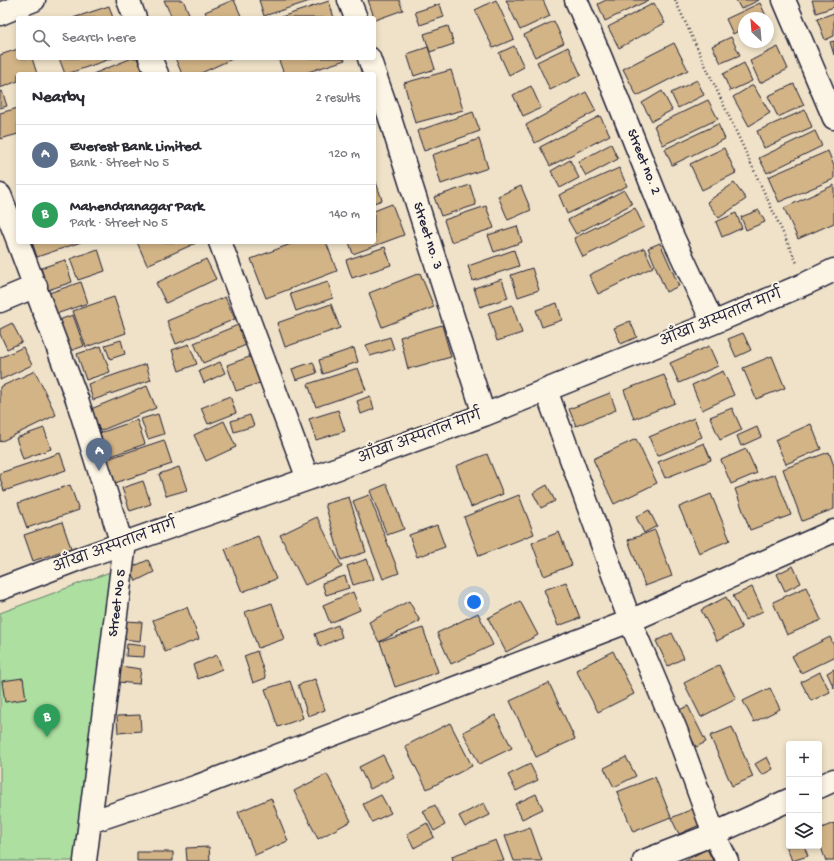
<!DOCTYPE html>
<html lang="en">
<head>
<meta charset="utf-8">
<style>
	body { margin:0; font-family:"Gochi Hand","Playpen Sans Deva",sans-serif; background:#f2f2f3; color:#2b2b33 }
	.controls { position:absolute; right:12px; bottom:12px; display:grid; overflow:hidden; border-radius:4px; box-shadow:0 2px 6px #0003 }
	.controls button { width:36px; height:36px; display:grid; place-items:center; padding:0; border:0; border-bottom:1px solid #e1e1e2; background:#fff; color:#2b2b33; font:20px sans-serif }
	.compass { position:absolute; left:738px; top:12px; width:36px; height:36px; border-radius:50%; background:#fff; box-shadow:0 2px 6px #0003; rotate:334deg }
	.you { position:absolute; left:474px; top:602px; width:14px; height:14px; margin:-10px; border:3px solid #fff; border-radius:50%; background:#1a73e8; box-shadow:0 0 0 6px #1a73e833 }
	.badge { display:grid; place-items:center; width:26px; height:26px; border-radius:50%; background:#c8321e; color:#fff; font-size:13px; font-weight:700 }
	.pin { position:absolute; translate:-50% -33px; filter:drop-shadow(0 1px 2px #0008) }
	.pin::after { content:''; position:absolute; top:21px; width:14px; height:12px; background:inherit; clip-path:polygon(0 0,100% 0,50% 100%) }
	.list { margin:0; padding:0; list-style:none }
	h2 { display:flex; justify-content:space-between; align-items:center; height:52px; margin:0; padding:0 16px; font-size:17px }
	h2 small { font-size:13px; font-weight:400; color:#7c7c81 }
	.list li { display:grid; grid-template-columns:26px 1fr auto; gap:12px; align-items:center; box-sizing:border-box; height:60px; padding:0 16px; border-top:1px solid #e1e1e2 }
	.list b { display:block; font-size:15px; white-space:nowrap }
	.list p { margin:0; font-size:13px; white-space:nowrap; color:#7c7c81 }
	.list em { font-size:13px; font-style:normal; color:#7c7c81 }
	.icon { flex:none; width:22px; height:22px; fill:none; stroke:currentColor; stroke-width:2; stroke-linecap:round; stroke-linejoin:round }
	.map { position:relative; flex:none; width:834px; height:861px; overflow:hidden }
	.search { position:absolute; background:#fff; box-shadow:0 2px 6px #0003; left:16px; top:16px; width:360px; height:44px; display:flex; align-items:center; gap:10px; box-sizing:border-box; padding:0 14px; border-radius:4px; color:#7c7c81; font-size:15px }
	.panel { position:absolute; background:#fff; box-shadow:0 2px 6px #0003; left:16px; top:72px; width:360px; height:172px; border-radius:4px }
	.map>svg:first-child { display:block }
	.green { fill:#acdfa0; stroke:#67806e }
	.building { fill:#d2b486; stroke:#22223b }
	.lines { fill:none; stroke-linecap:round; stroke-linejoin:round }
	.minor-casing { stroke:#22223b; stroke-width:25 }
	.path { stroke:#22223b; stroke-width:2.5; stroke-dasharray:1 3; stroke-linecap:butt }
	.minor { stroke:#fcf5e5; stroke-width:22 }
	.labels { text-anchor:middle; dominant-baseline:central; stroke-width:4; stroke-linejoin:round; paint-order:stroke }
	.street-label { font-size:14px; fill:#22223b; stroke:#fcf5e5 }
</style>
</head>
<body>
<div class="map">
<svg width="834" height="861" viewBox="0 0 834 861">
	<rect width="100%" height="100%" fill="#efe2c8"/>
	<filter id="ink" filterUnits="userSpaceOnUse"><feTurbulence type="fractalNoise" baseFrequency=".025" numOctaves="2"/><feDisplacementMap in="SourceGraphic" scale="8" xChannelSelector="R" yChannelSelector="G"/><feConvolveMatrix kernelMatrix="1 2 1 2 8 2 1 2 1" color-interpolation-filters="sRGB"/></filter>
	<g filter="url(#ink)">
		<!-- green -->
		<path class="green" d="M118,569L78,861H0V613Z"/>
		<!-- building -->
		<path class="building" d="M164,0H183L191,18H172Z
			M233,0H234L242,18H208L205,12Z
			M259,0H313L264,16Z
			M368,0H399L403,10L375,20Z
			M496,0L514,39L493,48L475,10Z
			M506,0H543L550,16L520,30Z
			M606,0H649L605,21L598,4Z
			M736,0H759L741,9Z
			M812,0H834V7L816,13Z
			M329,1L334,18H278Z
			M654,3L665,23L619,48L608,27Z
			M760,3L767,18H744V28L733,34L726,19Z
			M440,4L444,17L420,25L415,12Z
			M109,6L113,18H73Z
			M834,13V36L825,40L817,19Z
			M554,21L564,43L535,57L524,35Z
			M448,26L454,44L430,52L424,34Z
			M731,37L740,55L721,63L712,46Z
			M834,41V55L830,42Z
			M674,43L688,70L637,96L623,69Z
			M514,46L524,67L509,75L499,53Z
			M428,47L435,69L414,76L407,54Z
			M568,47L581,75L550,90L537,62Z
			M778,47L788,69L760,83L750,61Z
			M18,49V58H32L37,74H18V81L0,88V55Z
			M59,58H113L67,74H65Z
			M132,58H137L144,74H93Z
			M175,58H234L199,74H182Z
			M278,58H344L345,60L302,74H284Z
			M744,63L752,81L730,91L723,74Z
			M451,70L463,110L415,123L404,83Z
			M697,80L704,95L678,108L671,93Z
			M794,84L804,105L778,117L768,96Z
			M753,85L770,113L749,126L733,97Z
			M531,86L541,108L523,116L513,95Z
			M0,91H2L7,106L0,108Z
			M662,91L672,110L652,121L642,103Z
			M586,92L596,111L535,143L526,125Z
			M708,100L718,119L663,145L654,126Z
			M18,108V134L0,139V113Z
			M805,110L812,127L764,148L757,131Z
			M473,112L480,131L424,151L417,131Z
			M600,116L610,135L550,166L540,147Z
			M718,124L725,139L672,165L665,149Z
			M815,131L822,146L767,173L759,158Z
			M479,139L488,168L441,184L432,155Z
			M611,144L618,159L586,176L578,162Z
			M724,148L736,173L702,190L690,164Z
			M828,151L834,166V179L779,202L768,177Z
			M570,160L579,178L560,188L551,171Z
			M619,168L627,186L567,214L559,195Z
			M374,179H375L382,200L374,203Z
			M734,183L746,199L719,218L707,202Z
			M470,185L476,205L441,216L434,197Z
			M834,185V223L798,239L784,208Z
			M521,186L531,210L508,220L498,196Z
			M624,190L632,204L576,234L568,220Z
			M392,204L404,235L353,254L349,242H374V211Z
			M486,206L494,228L451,242L444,220Z
			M635,208L644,227L583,257L574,238Z
			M759,210L765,222L746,230L741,217Z
			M736,213L742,228L722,237L716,222Z
			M517,226L522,242L494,252L488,235Z
			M32,242H81L37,257Z
			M137,242H196V243L147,265Z
			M296,242H326L337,271L266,298L251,259Z
			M660,243L679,286L666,292L648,248Z
			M385,247L391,265L352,278L346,260Z
			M644,248L653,267L598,294L589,275Z
			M98,249L105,271L78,280L70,259Z
			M514,250L519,266L473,281L468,266Z
			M206,259L216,279L166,303L156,283Z
			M65,260L72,282L48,290L41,268Z
			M532,268L539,290L518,297L511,275Z
			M420,273L434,307L382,327L369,293Z
			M502,279L508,298L480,307L474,288Z
			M81,282L88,303L56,314L49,293Z
			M328,282L333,298L296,311L290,294Z
			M114,297L126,333L86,347L73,311Z
			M225,297L235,319L176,344L167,321Z
			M557,303L562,320L542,327L536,310Z
			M331,304L340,328L285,347L277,323Z
			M512,305L522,333L497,341L488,313Z
			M73,315L84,346L67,352L56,321Z
			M630,321L637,337L621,344L614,328Z
			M12,323L22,342L7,349L0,334V329Z
			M238,325L246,345L203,363L194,343Z
			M442,325L451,357L408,369L400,337Z
			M743,333L751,350L736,357L728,339Z
			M390,337L394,349L370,356L366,345Z
			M121,340L125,354L110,359L105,345Z
			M189,344L197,364L179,371L172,350Z
			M101,346L110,372L86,380L77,354Z
			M709,346L718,366L679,383L670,363Z
			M23,347L32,365L0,380V358Z
			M354,348L358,362L323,374L319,360Z
			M252,356L260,383L236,391L227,365Z
			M772,356L785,388L756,399L743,368Z
			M220,362L225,373L204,383L199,371Z
			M313,362L317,373L296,380L292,369Z
			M146,364L151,380L93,400L88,384Z
			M358,368L366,390L316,407L308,384Z
			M35,371L56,415L0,442V387Z
			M723,371L734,395L702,410L692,385Z
			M664,375L675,403L634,419L624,390Z
			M147,386L156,408L100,431L91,409Z
			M610,393L616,410L576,426L569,409Z
			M230,396L236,413L208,424L201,408Z
			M370,396L374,409L361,414L357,401Z
			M732,408L742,430L720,440L710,417Z
			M338,410L345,431L316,440L309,419Z
			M158,414L164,434L148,439L141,419Z
			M250,415L254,426L234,432L231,421Z
			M694,418L702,437L657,456L649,437Z
			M137,420L145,444L108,457L100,433Z
			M224,421L236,447L206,461L194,435Z
			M811,424L821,449L786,464L775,440Z
			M757,427L761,437L741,446L737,436Z
			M44,428L51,449L23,459L16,438Z
			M636,439L657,483L614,504L593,459Z
			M164,440L172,464L115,483L107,459Z
			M704,443L711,460L665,478L658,462Z
			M746,449L757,473L731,484L721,460Z
			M829,452L834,466V509L802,521L783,469Z
			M60,453L66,470L4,491L0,478V473Z
			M487,454L503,494L471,507L456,466Z
			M179,467L187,490L166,496L159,474Z
			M775,474L791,515L750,530L735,489Z
			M143,481L151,504L130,511L122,488Z
			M387,484L404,529L387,535L370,491Z
			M70,485L79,510L27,528L18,503Z
			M547,485L555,501L541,508L533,493Z
			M711,494L730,540L699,553L679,507Z
			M369,495L399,573L383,579L353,501Z
			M519,495L534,534L479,556L464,517Z
			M349,497L366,552L341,560L325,504Z
			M649,510L657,526L644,533L636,517Z
			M317,517L342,567L305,585L280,535Z
			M62,522L71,548L33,561L24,535Z
			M437,525L445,547L417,557L409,535Z
			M655,530L672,576L645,586L628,540Z
			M559,532L572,565L544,576L532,543Z
			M258,536L276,579L242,592L225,549Z
			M367,559L374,579L353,585L347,566Z
			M148,560L154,572L136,581L130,568Z
			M793,566L801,583L785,591L777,574Z
			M345,576L349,588L326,595L322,583Z
			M566,582L580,618L558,626L544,590Z
			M752,587L763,611L745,620L733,596Z
			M806,587L821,620L787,635L773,602Z
			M353,592L360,610L330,623L323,605Z
			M726,597L742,628L717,641L701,610Z
			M409,601L420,621L379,642L369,622Z
			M520,601L538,635L506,652L488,618Z
			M272,603L284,639L258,648L245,612Z
			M187,607L199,639L165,652L153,620Z
			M478,613L493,645L451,664L437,633Z
			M126,621L142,622L140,641L123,639Z
			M338,625L342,637L320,647L315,634Z
			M423,628L438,672L395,687L380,642Z
			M672,633L684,658L668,666L656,641Z
			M830,637L834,646V657L801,673L792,656Z
			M127,644L145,646L144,657L126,656Z
			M257,651L266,678L253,683L244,656Z
			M613,651L634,694L598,712L576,670Z
			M217,655L222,669L198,679L193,665Z
			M719,665L736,699L701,717L684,683Z
			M120,666L141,669L139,684L118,682Z
			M834,669V688L827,673Z
			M820,672L830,692L811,701L801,682Z
			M23,678L26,699L5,702L2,681Z
			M315,679L325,710L308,716L298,685Z
			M290,681L303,718L278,727L265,689Z
			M549,683L575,739L536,757L510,701Z
			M770,688L780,709L754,722L743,701Z
			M688,706L706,742L696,747L677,711Z
			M140,715L141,731L118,733L117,716Z
			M495,715L512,748L479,764L463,732Z
			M450,723L472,766L427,789L405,746Z
			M732,727L753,777L732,786L710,736Z
			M383,755L394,777L370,789L359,767Z
			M626,757L636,776L614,787L604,768Z
			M767,757L773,769L762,775L755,764Z
			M530,764L538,780L516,791L508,775Z
			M327,774L351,821L318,839L294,791Z
			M655,777L671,817L633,832L617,792Z
			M536,794L543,809L522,819L515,804Z
			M381,795L391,813L372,822L363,804Z
			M271,798L288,841L255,855L238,812Z
			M484,803L490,815L465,827L459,816Z
			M435,805L445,825L434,831L423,811Z
			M695,808L702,824L679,834L671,818Z
			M427,823L434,837L414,848L407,834Z
			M834,823V861H826L819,842V829Z
			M530,827L542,861H514L505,836Z
			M496,840L504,861H453L452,856Z
			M789,844V846H804L808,856L792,861L786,845Z
			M209,847L210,861H187L186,848Z
			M707,849L713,861H684Z
			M137,852H173V861H137Z"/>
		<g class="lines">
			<defs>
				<path id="minor" d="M128,0L135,18
					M349,0L356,18
					M576,0L601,58L671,233L713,323
					M784,0L834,118
					M0,14L34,0
					M150,58L157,74
					M369,58L388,112L484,415
					M0,195L18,241
					M18,242L77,399L124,551L85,861
					M220,242L308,479
					M0,301L36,286
					M546,390L630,621L676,730L714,834L727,861
					M0,589L84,557L308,479L484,415L713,323L807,283L834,270
					M819,787L834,780
					M90,822L198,786L630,621L834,531
					M644,861L714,834L789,800"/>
			</defs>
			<!-- minor casing -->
			<use href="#minor" class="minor-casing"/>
			<!-- path -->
			<path class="path" d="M675,0L797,263"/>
			<!-- minor -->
			<use href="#minor" class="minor"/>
		</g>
	</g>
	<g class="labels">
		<!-- street labels -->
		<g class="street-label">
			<text transform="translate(643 162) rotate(68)">Street no. 2</text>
			<text transform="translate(427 236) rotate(72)">Street no. 3</text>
			<text transform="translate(721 319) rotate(-22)">आँखा अस्पताल मार्ग</text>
			<text transform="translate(420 438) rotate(-20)">आँखा अस्पताल मार्ग</text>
			<text transform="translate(115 547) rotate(-20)">आँखा अस्पताल मार्ग</text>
			<text transform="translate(118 603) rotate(-83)">Street No 5</text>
		</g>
	</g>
</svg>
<div class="controls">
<button>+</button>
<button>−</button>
<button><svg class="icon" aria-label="layers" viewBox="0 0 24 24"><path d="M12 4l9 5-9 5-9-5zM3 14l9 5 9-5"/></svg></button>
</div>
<svg class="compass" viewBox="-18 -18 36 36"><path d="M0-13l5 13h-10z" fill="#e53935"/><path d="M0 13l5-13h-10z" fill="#7c7c81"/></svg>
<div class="you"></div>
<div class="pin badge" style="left:99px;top:471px;background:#5c6f8a">A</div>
<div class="pin badge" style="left:47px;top:737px;background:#2e9e5b">B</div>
<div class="search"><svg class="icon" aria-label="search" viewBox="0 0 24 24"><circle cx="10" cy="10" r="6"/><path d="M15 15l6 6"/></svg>Search here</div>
<section class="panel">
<h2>Nearby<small>2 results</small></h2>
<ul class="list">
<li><span class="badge" style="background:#5c6f8a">A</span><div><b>Everest Bank Limited</b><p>Bank · Street No 5</p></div><em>120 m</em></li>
<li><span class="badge" style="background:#2e9e5b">B</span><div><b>Mahendranagar Park</b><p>Park · Street No 5</p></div><em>140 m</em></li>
</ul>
</section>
</div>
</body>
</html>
